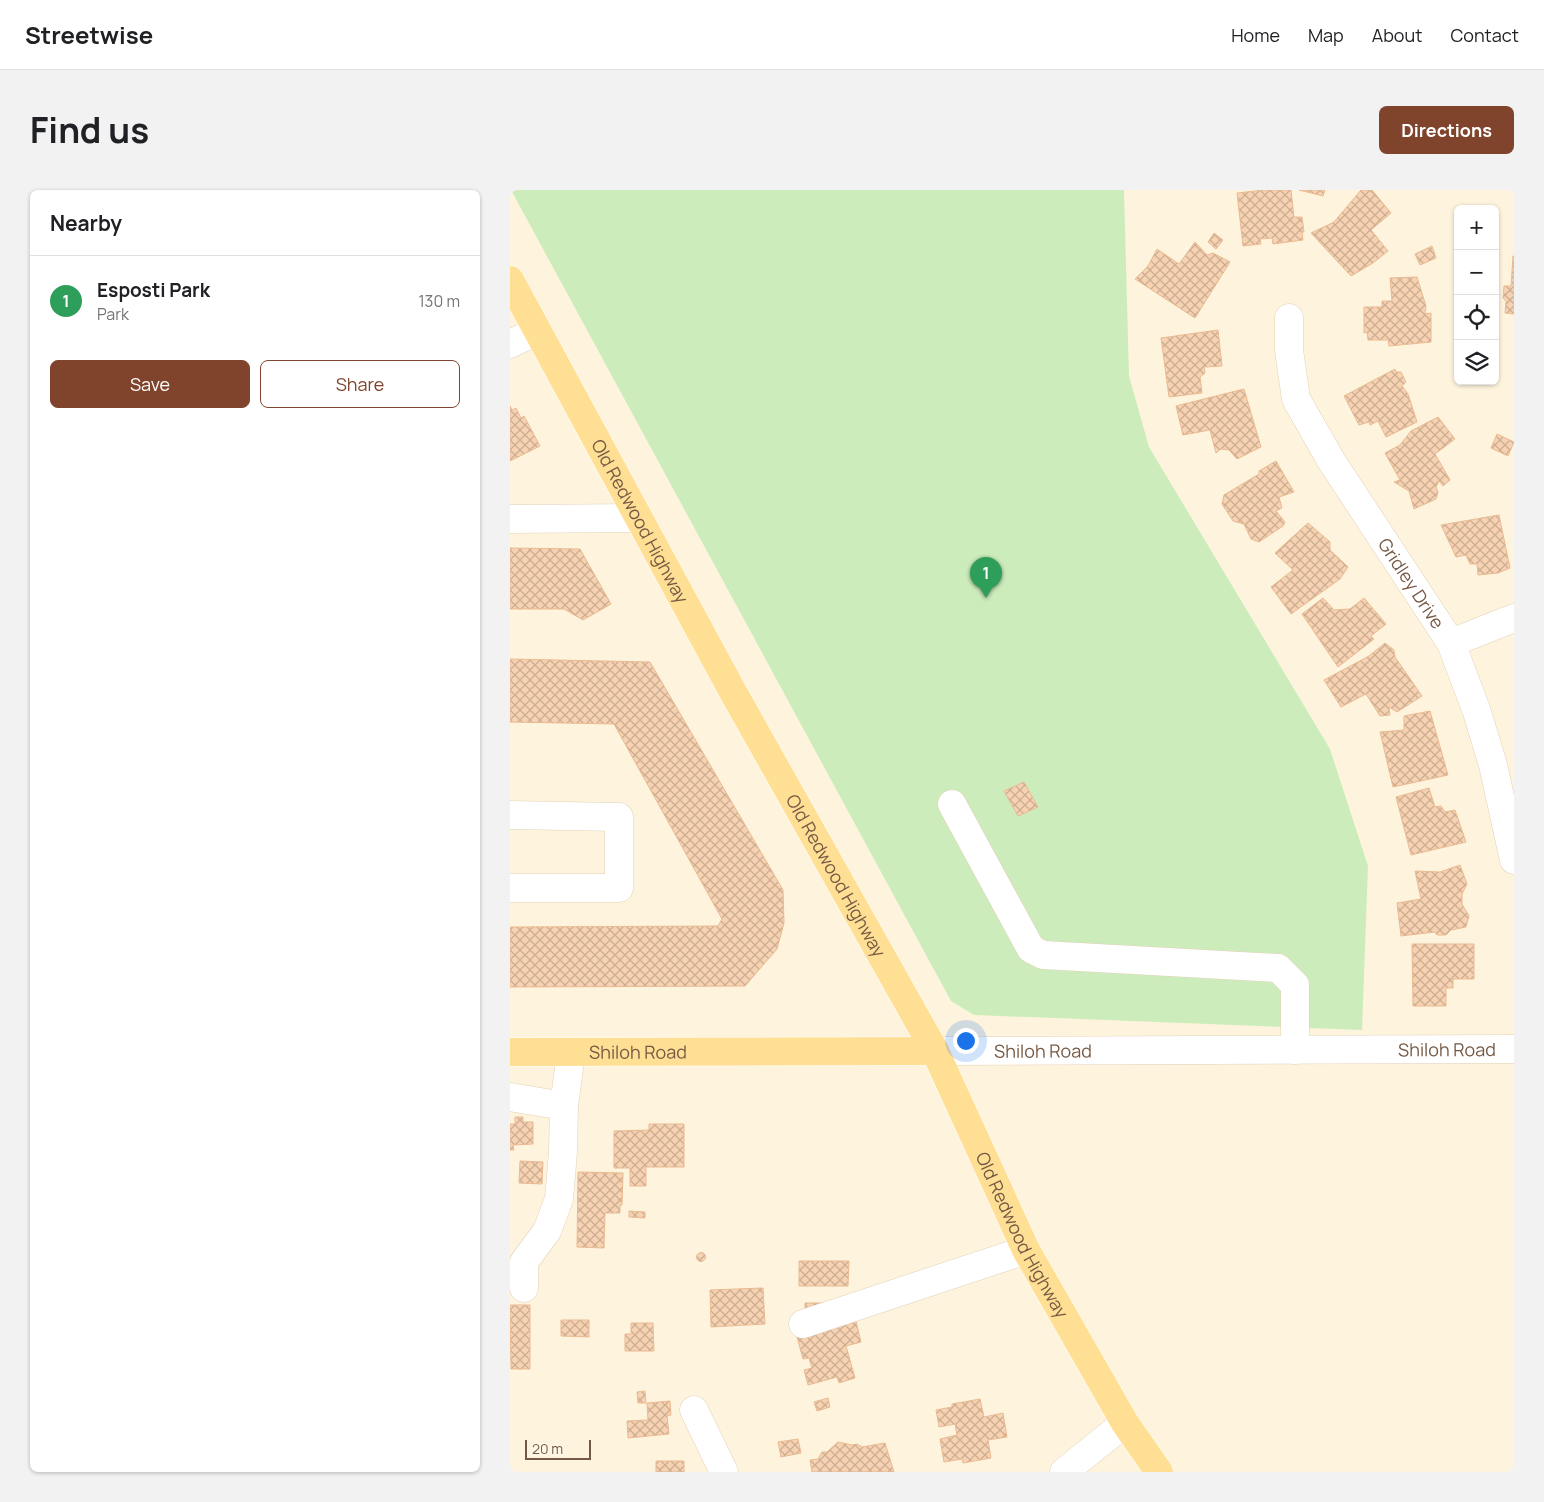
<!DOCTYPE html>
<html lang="en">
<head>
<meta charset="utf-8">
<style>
	body { margin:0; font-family:Manrope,sans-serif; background:#f2f2f2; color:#202124 }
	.controls { position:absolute; right:15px; top:15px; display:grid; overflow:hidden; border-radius:8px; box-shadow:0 1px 4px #0004 }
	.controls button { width:45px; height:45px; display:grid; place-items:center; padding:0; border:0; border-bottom:1px solid #e0e0e0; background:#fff; color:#202124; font:25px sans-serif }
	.scale { position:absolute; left:15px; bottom:12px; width:66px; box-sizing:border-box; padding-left:5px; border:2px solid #765944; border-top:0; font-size:14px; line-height:18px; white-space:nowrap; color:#765944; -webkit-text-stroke:4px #fff7e6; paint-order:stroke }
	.you { position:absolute; left:455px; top:850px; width:18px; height:18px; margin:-12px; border:4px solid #fff; border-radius:50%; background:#1a73e8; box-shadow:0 0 0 8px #1a73e833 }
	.badge { display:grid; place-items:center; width:32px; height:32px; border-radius:50%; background:#80442c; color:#fff; font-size:16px; font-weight:700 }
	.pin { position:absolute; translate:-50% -41px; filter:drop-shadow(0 1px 2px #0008) }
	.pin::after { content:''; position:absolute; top:26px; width:18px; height:15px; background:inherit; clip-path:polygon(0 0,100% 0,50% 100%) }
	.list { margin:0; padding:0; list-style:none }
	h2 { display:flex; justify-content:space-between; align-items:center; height:65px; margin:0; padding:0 20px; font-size:21px }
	h2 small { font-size:16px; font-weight:400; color:#757577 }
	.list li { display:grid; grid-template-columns:32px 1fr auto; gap:15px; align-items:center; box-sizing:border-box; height:90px; padding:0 20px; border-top:1px solid #e0e0e0 }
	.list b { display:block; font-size:19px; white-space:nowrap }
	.list p { margin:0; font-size:16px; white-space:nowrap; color:#757577 }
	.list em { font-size:16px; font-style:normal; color:#757577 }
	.actions { display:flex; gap:10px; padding:15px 20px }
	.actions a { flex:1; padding:11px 0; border:1px solid #80442c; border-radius:8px; text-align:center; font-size:18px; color:#80442c }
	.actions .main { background:#80442c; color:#fff }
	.icon { flex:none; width:28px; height:28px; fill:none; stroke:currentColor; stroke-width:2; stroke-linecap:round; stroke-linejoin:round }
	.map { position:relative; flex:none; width:1004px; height:1282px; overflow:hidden; border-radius:8px }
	header { display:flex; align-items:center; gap:30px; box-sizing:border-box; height:70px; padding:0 25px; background:#fff; border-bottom:1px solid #e0e0e0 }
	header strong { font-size:24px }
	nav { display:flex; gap:28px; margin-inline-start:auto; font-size:18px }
	.intro { display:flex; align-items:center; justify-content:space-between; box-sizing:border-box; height:120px; padding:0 30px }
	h1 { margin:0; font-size:35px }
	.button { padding:12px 22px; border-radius:8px; background:#80442c; color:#fff; font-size:18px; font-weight:700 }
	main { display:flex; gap:30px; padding:0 30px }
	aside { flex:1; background:#fff; border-radius:8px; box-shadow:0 1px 4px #0004 }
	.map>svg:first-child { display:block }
	.green { fill:#ccedbb }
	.building { fill:url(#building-cross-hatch); stroke:#ebba91 }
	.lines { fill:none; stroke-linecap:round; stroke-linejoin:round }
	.minor-casing { stroke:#e3d0b9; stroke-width:29 }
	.major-casing { stroke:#fff; stroke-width:29 }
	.minor { stroke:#fff; stroke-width:28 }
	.major { stroke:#ffdf94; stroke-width:28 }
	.labels { text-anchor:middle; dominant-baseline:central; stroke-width:4; stroke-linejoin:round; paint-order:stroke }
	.street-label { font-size:18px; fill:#765944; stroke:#fff7e6 }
</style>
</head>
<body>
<header>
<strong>Streetwise</strong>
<nav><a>Home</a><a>Map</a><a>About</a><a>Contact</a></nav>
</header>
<div class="intro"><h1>Find us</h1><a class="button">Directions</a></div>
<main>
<aside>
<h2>Nearby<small></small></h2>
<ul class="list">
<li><span class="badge" style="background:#2e9e5b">1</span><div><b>Esposti Park</b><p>Park</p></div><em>130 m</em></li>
</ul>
<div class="actions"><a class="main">Save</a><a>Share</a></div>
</aside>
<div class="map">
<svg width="1004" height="1282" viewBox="0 0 1004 1282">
	<defs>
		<pattern id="building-cross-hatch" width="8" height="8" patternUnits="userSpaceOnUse" patternTransform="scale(1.25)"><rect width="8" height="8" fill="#f6d2b2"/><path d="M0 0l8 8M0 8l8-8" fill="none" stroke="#ccad92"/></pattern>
	</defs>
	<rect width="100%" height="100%" fill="#fef4dd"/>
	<!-- green -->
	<path class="green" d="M1,0H614L619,186L639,257L820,559L858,676L852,840L464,825L441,811Z"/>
	<!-- building -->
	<path class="building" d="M754,0H781L784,27H792L794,42H792L793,50L763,54L762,48L750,49L751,54L733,56L727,3Z
		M789,0H815L813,6Z
		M851,0H862L881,23L861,40L878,61L863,73L841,86L801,43L824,32Z
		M704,43L713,50L706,59L698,52Z
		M685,52L697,65L703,63L720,72L685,128L625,89L638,76L647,59L669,74Z
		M922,56L926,68L910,75L905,64Z
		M1003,66H1004V124L995,123L996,111L993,108L994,96H1001Z
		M907,87L916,116L915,124L921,123V152L879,156L878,150H858L857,142L854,143V117H872V111H882L880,88Z
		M708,140L712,176L694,177L695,183L690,187L692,203L659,207L651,148Z
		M885,179L886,182H891L896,192L892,196L898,204L907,232L876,247L868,231L860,235L859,232L849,235L834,206Z
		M734,199L751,257L727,269L719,260L711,259L706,263L700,240L673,245L666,216Z
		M0,216L2,220L6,218L11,228L14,226L30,256L0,271Z
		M928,227L945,249L925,264L940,290L933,296L929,291L926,297L928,302L926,309L904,319L899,301L884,292L890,290L875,263L890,255L901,241Z
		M987,244L1004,252L998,266L981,258Z
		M766,271L784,302L769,307L772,318L766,321L775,332L773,336L749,352L741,349L734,334L723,331L712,314L714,305L749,284V281Z
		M989,325L1000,378L988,383L968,385L967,374H960L956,365L946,367L931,335Z
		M798,333L820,352V360L838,377L830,389L781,424L761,397L783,380L765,363Z
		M0,358L70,359L101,414L73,430L54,419H0Z
		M813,408L824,420L840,419L854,408L876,434L861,446L864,449L828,477L792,424Z
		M875,453L884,460L885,467L912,506L887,522L879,517L880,525L870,526L856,504L831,517L814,490L859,466Z
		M0,469L140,472L273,700L274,733L267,759L235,796L0,797V737L208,736L212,729L104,534L0,532Z
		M920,521L938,585L883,597L870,542L894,540V526Z
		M514,592L528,617L508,626L494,601Z
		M919,598L925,617L931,616L935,622L945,620L956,652L901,665L886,607Z
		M950,675L957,694L952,704V714L959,726L956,737L941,740L936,745H927L925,742L891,746L887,713L911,709L905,681L930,682Z
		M902,754H964V789H943V798H936V816H903Z
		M5,927H13V932H23V954L3,955L4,960H0V934H5Z
		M139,934H174V977H136V996H120V978H104V941L139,940Z
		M10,971L33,972L32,994L9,993Z
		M68,982L113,983L112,1015H110V1023H95L94,1058L67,1057Z
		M119,1021L135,1022V1028L119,1027Z
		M186.5 1067a4.5 4.5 0 1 1 9 0a4.5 4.5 0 1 1-9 0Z
		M289,1071H339L338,1096H289Z
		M253,1098L255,1134L201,1137L200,1100Z
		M295,1113H314V1119L295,1118Z
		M0,1115H20V1179H1Z
		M51,1130H79V1147L51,1146Z
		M346,1131L351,1152L336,1156L345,1188L329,1193L327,1187L298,1195L294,1180L302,1178L299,1168L293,1169L287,1147Z
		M121,1133H143L144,1161H115V1144H121Z
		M135,1201L136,1213H128L127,1202Z
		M318,1208L320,1217L307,1221L304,1212Z
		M470,1209L474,1227L493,1223L497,1247L478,1250L481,1268L453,1273L452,1269L434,1272L430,1249L447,1245L445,1234L429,1237L426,1220L442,1217V1214Z
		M160,1211L161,1225L157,1226L159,1244L118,1248L117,1231L138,1230L137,1213Z
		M288,1249L291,1263L271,1267L268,1252Z
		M328,1252L342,1255L347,1254L352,1257L375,1253L384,1282H302L300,1270L308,1269L312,1262H317Z
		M146,1271H174V1282H146Z"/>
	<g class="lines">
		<defs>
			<g id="minor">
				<path id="s1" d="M779,128V160L786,209L822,272L941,453L967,522L983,575L1004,670"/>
				<path d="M0,154L27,141"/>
				<path d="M0,329L128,328"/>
				<path d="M941,453L1004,428"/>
				<path d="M442,614L521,759L533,765L768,778L785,795V860"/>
				<path d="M0,625L109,627V698H0"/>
				<path id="s2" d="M425,861L1004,859"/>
				<path d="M0,907L54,916L53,962L49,1009L37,1041L14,1072V1098"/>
				<path d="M54,916L61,863"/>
				<path d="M293,1134L516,1060"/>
				<path d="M184,1220L214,1282"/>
				<path d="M554,1282L615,1233"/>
			</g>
			<g id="major">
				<path id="s3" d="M0,90L223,502L425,861L516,1060L615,1233L649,1282"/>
				<path id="s4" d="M0,862L425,861"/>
			</g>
		</defs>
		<!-- minor casing -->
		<use href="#minor" class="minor-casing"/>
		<!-- major casing -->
		<use href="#major" class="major-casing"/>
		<!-- minor -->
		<use href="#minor" class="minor"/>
		<!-- major -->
		<use href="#major" class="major"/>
	</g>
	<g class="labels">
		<!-- street labels -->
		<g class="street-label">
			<text stroke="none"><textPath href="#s3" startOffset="274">Old Redwood Highway</textPath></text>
			<text stroke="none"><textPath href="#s1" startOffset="299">Gridley Drive</textPath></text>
			<text stroke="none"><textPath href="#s3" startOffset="679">Old Redwood Highway</textPath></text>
			<text stroke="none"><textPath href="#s2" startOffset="512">Shiloh Road</textPath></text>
			<text stroke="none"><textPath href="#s2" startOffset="108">Shiloh Road</textPath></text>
			<text stroke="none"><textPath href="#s4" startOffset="128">Shiloh Road</textPath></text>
			<text stroke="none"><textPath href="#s3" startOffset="1084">Old Redwood Highway</textPath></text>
		</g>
	</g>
</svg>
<div class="controls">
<button>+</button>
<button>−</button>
<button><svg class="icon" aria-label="locate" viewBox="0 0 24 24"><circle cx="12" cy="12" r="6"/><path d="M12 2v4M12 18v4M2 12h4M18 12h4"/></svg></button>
<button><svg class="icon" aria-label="layers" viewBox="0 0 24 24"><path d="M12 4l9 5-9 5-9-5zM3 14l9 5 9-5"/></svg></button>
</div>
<div class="scale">20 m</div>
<div class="you"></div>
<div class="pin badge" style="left:476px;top:408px;background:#2e9e5b">1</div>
</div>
</main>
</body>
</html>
